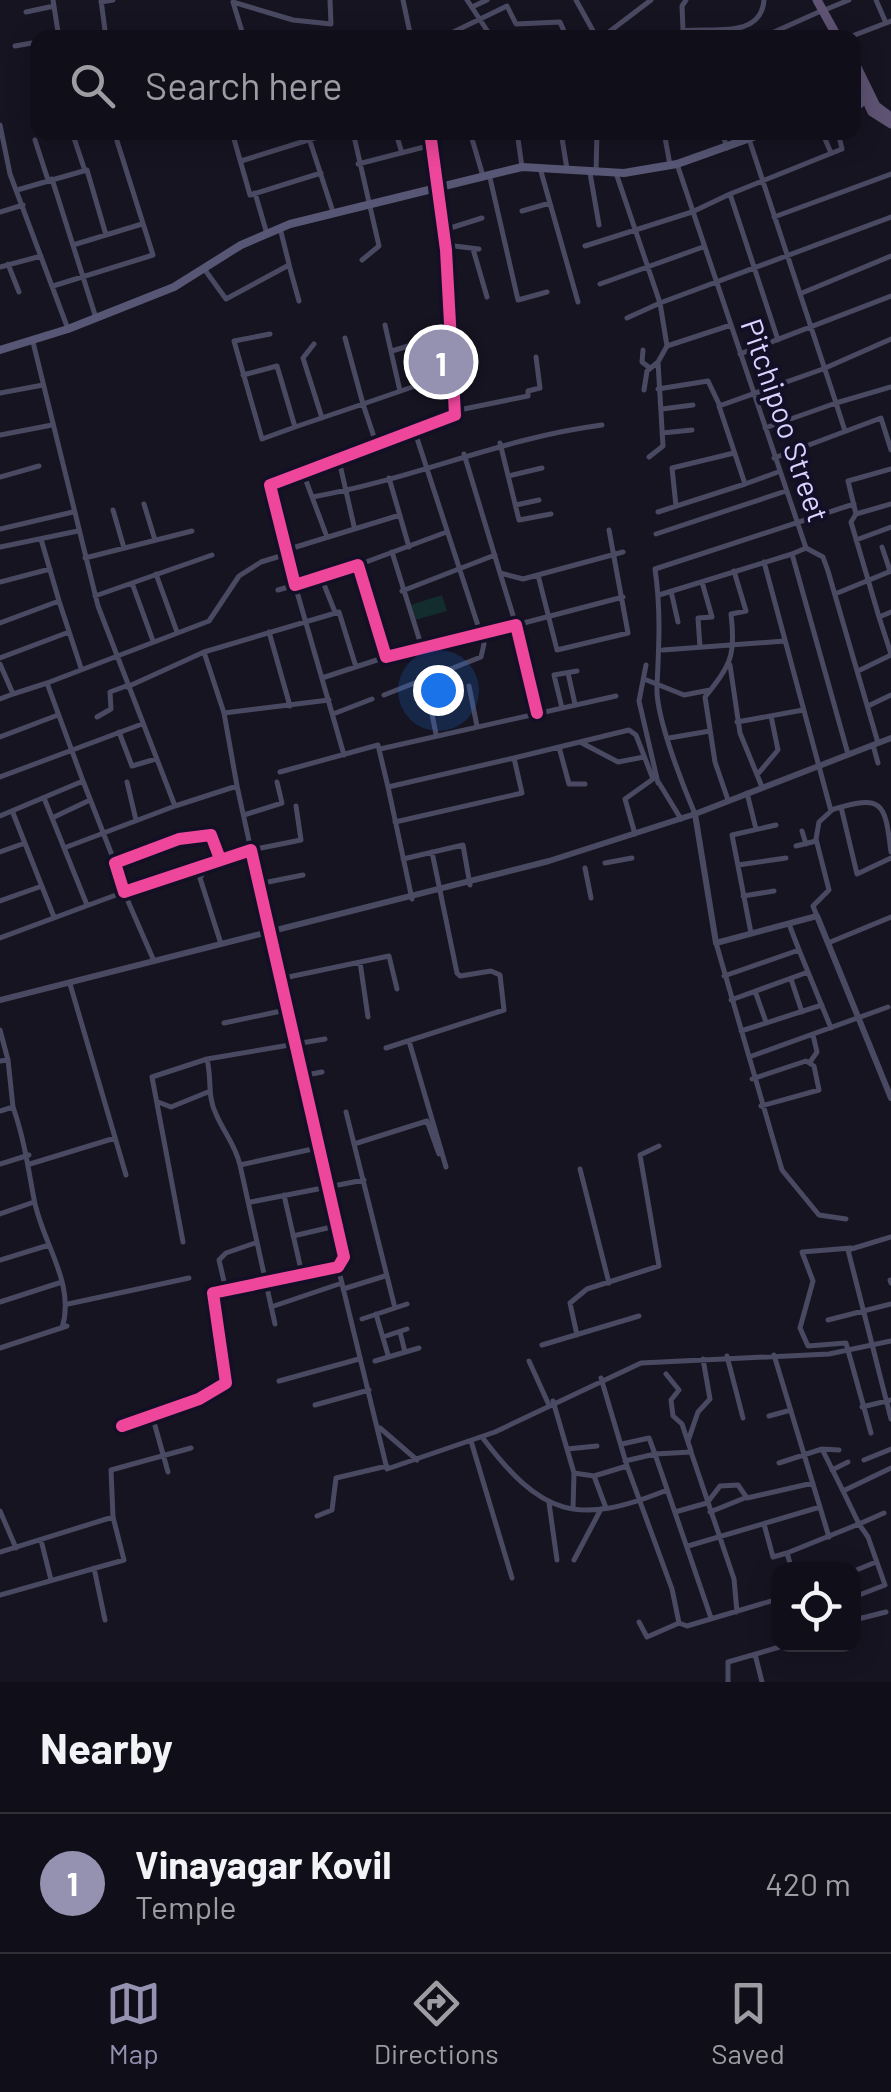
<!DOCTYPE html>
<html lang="en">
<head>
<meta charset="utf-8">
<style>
	body { margin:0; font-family:Barlow,sans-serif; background:#191822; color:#f1f3f6 }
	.controls { position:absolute; right:30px; bottom:30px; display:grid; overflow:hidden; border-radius:20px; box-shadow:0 5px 25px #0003 }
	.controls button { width:90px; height:90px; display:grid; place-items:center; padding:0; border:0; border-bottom:2px solid #302f38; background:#100f19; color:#f1f3f6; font:50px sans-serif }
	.you { position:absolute; left:438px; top:690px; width:35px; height:35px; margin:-25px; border:8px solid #fff; border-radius:50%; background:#1a73e8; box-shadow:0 0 0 15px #1a73e833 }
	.badge { display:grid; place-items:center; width:65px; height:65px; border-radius:50%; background:#9591b1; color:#fff; font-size:32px; font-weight:700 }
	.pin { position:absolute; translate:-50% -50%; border:5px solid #fff; box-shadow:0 2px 10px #0006 }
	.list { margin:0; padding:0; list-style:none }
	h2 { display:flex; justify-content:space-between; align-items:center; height:130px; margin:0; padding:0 40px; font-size:42px }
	h2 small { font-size:32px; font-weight:400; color:#9c9ca2 }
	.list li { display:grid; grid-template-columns:65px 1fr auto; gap:30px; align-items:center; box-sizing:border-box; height:140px; padding:0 40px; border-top:2px solid #302f38 }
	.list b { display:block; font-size:38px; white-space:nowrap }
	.list p { margin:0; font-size:32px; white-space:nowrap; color:#9c9ca2 }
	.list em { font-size:32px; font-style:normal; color:#9c9ca2 }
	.icon { flex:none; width:55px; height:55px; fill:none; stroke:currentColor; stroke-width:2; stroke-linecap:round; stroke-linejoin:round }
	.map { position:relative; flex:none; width:891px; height:1682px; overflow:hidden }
	.search { position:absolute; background:#100f19; box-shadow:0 5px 25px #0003; left:30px; right:30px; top:30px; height:110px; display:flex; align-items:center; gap:25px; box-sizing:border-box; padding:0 35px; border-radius:20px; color:#9c9ca2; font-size:38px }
	.sheet { height:270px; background:#100f19 }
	nav { display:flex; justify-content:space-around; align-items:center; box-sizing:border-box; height:140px; border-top:2px solid #302f38; background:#100f19; font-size:28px; color:#9c9ca2 }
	nav a { display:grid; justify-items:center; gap:5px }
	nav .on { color:#9591b1 }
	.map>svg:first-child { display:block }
	.green { fill:#132c2d }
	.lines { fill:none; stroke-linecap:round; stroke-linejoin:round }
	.minor { stroke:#4a4962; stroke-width:5 }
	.tertiary { stroke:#4a4962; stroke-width:6 }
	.secondary { stroke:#575674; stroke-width:8 }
	.primary { stroke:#5e5373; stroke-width:9 }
	.cycleway-casing { stroke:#130f26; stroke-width:19 }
	.cycleway { stroke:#ed469a; stroke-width:12 }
	.labels { text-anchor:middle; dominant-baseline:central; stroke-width:8; stroke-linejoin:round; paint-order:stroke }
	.street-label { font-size:30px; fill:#d9d4ff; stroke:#130f26 }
</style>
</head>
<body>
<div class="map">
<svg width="891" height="1682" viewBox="0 0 891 1682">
	<rect width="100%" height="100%" fill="#161421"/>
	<!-- green -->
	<path class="green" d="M442,595L447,611L415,620L410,605Z"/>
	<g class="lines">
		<!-- minor -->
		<path class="minor" d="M53,0L59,38
			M101,0L106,38
			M403,0L411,38
			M467,0L492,38
			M576,0L597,38
			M876,0L886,23
			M101,2L113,0
			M233,2L293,20L331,24L330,0
			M233,2L244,38
			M472,7L487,0
			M827,9L849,0
			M26,12L54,6
			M683,30L682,6L686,0
			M385,37V38
			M441,38L507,6L516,24L560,22L567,38
			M601,38L651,0
			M684,38L683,31C710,27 761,40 764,0
			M776,38L774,32L821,11
			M847,38L891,21
			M15,46L38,42
			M0,125L10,174L68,329
			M232,132L250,195L321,173
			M307,132L333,212
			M353,132L379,246L362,260
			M430,132L446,250L455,415L270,485L295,585L358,565L386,657L516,625L537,713
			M470,132L483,176
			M517,132L522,167
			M561,132L567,169
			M664,132L670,165
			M722,132L727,148
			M822,132L831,153
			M397,137L402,153
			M74,138L85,171
			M749,139L836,403L765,428
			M35,140L48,180
			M241,161L334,132
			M358,164L432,145
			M677,164L806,548L792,554L848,754
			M540,168L578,302
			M590,173L599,225
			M596,173L597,132
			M616,173L660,303L891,217
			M490,178L518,300L547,292
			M52,179L96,318
			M17,190L87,170L106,235
			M255,193L267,234
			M522,211L550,203
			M0,212L23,205
			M774,217L891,174
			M280,228L289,264
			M444,230L482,218
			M73,245L142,224
			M446,245L479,249
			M585,246L692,212L730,194
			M473,249L487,297
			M8,264L19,292
			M0,267L41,256
			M205,270L226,299L289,265L299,301
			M600,284L703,247
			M53,286L153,255L117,141
			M802,293L891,256
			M627,318L660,303L667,346L658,362L663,446L649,457
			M385,325L400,391
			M270,334L234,341L262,439L295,427
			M778,340L730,194L842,149L838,132
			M33,342L98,606L175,806L64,848
			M314,344L303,358L322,418
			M667,346L731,325
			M643,350L642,362L650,368
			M392,351L451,333
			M740,354L891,296
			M243,375L277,366L295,427L363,404L345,338
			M658,389L708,381L719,404
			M644,390L647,371L658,362
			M0,393L43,385
			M662,409L693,405
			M454,411L528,396V391L540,388L536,357
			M845,431L836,403L891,387
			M662,433L692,430
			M0,435L52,425
			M376,443L363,404L453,373
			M500,443L519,520L551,514
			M464,454L500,573L523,579L623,552
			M338,456L354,526
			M774,458L881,418L891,450
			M302,470L327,537
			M778,472L745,484L719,406L823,369L891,339
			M508,476L542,468
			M0,477L39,466
			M389,478L409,547
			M312,497C411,480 501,438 602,425
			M144,504L155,540
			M516,505L539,500
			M676,506L672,468L734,453
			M113,510L124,548
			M658,512L745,484
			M856,514L891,504
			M0,529L73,512
			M656,534L786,491
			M856,540L891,527
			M0,547L78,531
			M882,547L890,571
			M806,548L823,557L828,571L878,743
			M286,550L400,515
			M392,552L422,648
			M85,558L192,531
			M764,562L831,811L819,822L816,839L829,890L813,906L817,916
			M358,565L444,533
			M500,573L516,625L623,597
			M156,574L177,632
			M538,575L557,650L628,633L609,530
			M321,577L335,612
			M0,582L50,569
			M132,583L153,641
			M278,590L295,585L344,755
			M402,591L495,555
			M671,591L678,622
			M835,594L891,571
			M659,595L792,554
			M95,596L212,555
			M59,601L81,668
			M891,612L879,617L891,654
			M879,617L851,522L856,514L848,481L891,469
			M0,623L59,601L41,539
			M269,632L290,706
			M700,647L698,618L712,617L702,582
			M663,650L785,641
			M204,652L224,713L329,700
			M0,658L69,632
			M0,664L13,694L47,683
			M646,665L639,701L658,783
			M730,665L740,733L762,787
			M858,671L891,655
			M568,673L575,704
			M322,678L386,657
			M644,679L684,695L710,690
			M469,686L477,726
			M127,687L204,652L339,612L356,667
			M384,695L481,657L484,644L414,429
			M0,699L13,694
			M868,706L891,695
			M562,708L554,675L577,671
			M431,709L436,734
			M224,713L237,786
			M333,714L372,699
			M97,717L111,709L110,692L126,686
			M737,722L803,710
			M119,732L132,766L156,759
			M0,737L58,715
			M669,738L710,731
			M580,742L618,762L644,757
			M873,745L878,763
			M559,747L569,784H585
			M380,749L616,696
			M514,758L629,730L636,735L653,779L625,799L635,834
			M280,772L378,745L388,787L514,758L522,793L395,822
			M757,775L778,750L771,716
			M0,777L142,724
			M83,781L47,683L209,621L239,576L261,562L287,554
			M127,782L136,820
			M659,783L681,819
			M388,787L412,899
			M747,793L756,829
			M44,798L87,905
			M728,800L715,762L705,697C731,664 736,656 731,614L746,611L734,571
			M175,806L237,786L251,850L301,840L296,806
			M841,807L857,874L891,858
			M831,810C883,794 885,802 891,852
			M13,813L54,917
			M695,814C683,786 655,715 657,686C659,645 661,610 655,569L854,504
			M244,815L282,803L277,782
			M0,816L83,781L115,863
			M52,818L90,800
			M802,831L806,844
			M796,846L816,841
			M0,852L25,843
			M403,859L463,845L470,885
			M605,863L632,858
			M208,865L200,878L221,944
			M738,865L786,858
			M585,868L591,898
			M258,884L303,875
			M743,896L774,891
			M0,901L42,886
			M751,933L732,835L776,825
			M0,938L124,892L154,961
			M716,943L782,1170L819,1215L846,1219
			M828,943L891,917
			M799,950L831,1028
			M360,962L368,1017
			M724,976L799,950L789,924
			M279,979L389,956L397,989
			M791,979L802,1012
			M70,984L126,1175
			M755,991L766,1022
			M731,1000L808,972
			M224,1023L286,1010
			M0,1030L8,1060
			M741,1031L822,1005
			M409,1041L446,1167
			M386,1048L504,1010L500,975L491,971L460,976L457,973L432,852
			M749,1057L888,1007
			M207,1059C212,1079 207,1096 216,1114C224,1133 235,1144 240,1165
			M0,1061L8,1060L13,1107L0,1111
			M810,1062L817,1052L813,1035
			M301,1076L322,1072
			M752,1079L806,1061L814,1066L819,1090L761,1106
			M158,1102L171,1107L208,1092
			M13,1107C24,1138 28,1167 34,1199C42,1243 76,1283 62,1328
			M346,1112L395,1308
			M354,1144L427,1121L439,1154
			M0,1164L29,1155
			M30,1164L115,1138
			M580,1169L609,1283
			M284,1195L302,1274
			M251,1202L364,1180
			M0,1214L34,1202
			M293,1236L336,1226
			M891,1237L848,1250L891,1419
			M183,1242L152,1077L207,1059L325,1039
			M851,1248L802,1252L813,1281L800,1328L808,1346L846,1343L871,1433
			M0,1260L49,1245
			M338,1267L387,1469L495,1432L641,1363L829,1354L891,1341
			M890,1280L891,1283
			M343,1289L385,1276
			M226,1290L219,1260L226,1253L255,1243
			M0,1302L62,1282
			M68,1304L189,1278
			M271,1307L342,1283
			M376,1314L388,1355
			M362,1319L407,1304
			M828,1320L891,1304
			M275,1324L240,1165L317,1148
			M400,1332L405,1352
			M577,1335L570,1303L587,1289L659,1266L640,1155L659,1146
			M383,1337L407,1329
			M542,1345L639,1316
			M0,1348L67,1326
			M774,1355L829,1537
			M727,1356L743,1418
			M375,1361L419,1348
			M529,1361L548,1403
			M666,1374L679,1390L671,1400L673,1416L682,1424L691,1451
			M601,1378L627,1466L672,1589L679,1623L687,1626L778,1599
			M279,1381L359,1359
			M553,1401L574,1473L573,1509
			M315,1405L369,1390
			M862,1407L891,1400
			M152,1415L168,1472
			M769,1416L791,1410
			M122,1426L199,1399L226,1383L213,1293L338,1267L344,1257L251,850L124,892L115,863L179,839L211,835L220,859
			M380,1428L417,1460
			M482,1437C541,1515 576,1527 667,1490
			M471,1441L512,1578
			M688,1441L698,1412L710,1399L703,1359
			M622,1444L649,1438L655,1454L691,1452L734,1579L737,1612
			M567,1449L597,1446
			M822,1449L839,1450
			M864,1460L891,1449
			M625,1461L655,1454L711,1618
			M779,1463L822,1449L843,1491
			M832,1470L848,1462
			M574,1473L594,1476L627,1466
			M594,1476L606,1508
			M549,1503L557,1560
			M0,1511L16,1548
			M675,1512L707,1503L720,1486L738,1485L747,1498L813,1483
			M710,1512L747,1497
			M317,1516L332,1510L336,1478L387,1466
			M764,1524L773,1557L787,1553
			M41,1540L51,1580
			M688,1546L820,1507
			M0,1552L113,1517
			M574,1560L601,1509
			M94,1568L105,1620
			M792,1570L787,1553L859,1524L843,1491L891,1468
			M854,1571L876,1562
			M0,1595L124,1560L113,1517L111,1470L191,1448
			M854,1597L885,1585L868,1537L859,1524L884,1513
			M854,1620L886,1612
			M639,1622L647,1637L679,1623
			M755,1654L762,1682
			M728,1682V1662L790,1644"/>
		<!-- tertiary -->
		<path class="tertiary" d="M695,814L716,943L817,916L891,1098
			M0,1000L549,861L695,814L891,738"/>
		<!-- secondary -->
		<path class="secondary" d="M854,101L856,78
			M854,109L864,101L865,85
			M0,350L68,329L174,287L241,245L290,224L522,167L624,173L677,164L767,132"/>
		<!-- primary -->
		<path class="primary" d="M817,0L838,38
			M854,61L876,106L891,117
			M866,99L872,112L891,124"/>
		<defs>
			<path id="cycleway" d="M430,132L446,250L455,415L270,485L295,585L358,565L386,657L516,625L537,713
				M122,1426L199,1399L226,1383L213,1293L338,1267L344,1257L251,850L124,892L115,863L179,839L211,835L220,859"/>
		</defs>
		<!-- cycleway casing -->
		<use href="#cycleway" class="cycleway-casing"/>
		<!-- cycleway -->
		<use href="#cycleway" class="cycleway"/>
	</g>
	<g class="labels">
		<!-- street labels -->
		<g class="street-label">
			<text transform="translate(786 420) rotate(71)">Pitchipoo Street</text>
		</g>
	</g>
</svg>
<div class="controls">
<button><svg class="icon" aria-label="locate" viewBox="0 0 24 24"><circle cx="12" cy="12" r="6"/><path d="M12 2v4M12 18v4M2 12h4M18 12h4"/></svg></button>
</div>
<div class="you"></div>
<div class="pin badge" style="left:441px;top:362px">1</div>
<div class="search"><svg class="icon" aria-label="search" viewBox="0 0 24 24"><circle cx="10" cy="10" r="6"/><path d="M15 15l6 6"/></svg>Search here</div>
</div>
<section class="sheet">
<h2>Nearby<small></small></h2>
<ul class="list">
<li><span class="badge">1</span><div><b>Vinayagar Kovil</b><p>Temple</p></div><em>420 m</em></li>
</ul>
</section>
<nav>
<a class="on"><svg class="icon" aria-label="map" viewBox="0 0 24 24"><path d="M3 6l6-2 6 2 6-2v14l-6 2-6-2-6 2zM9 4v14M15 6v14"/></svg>Map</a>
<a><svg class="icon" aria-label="directions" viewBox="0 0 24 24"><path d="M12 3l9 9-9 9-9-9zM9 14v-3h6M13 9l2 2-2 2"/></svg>Directions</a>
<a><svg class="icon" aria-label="saved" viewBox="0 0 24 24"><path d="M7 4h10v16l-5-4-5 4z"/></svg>Saved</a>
</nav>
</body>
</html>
